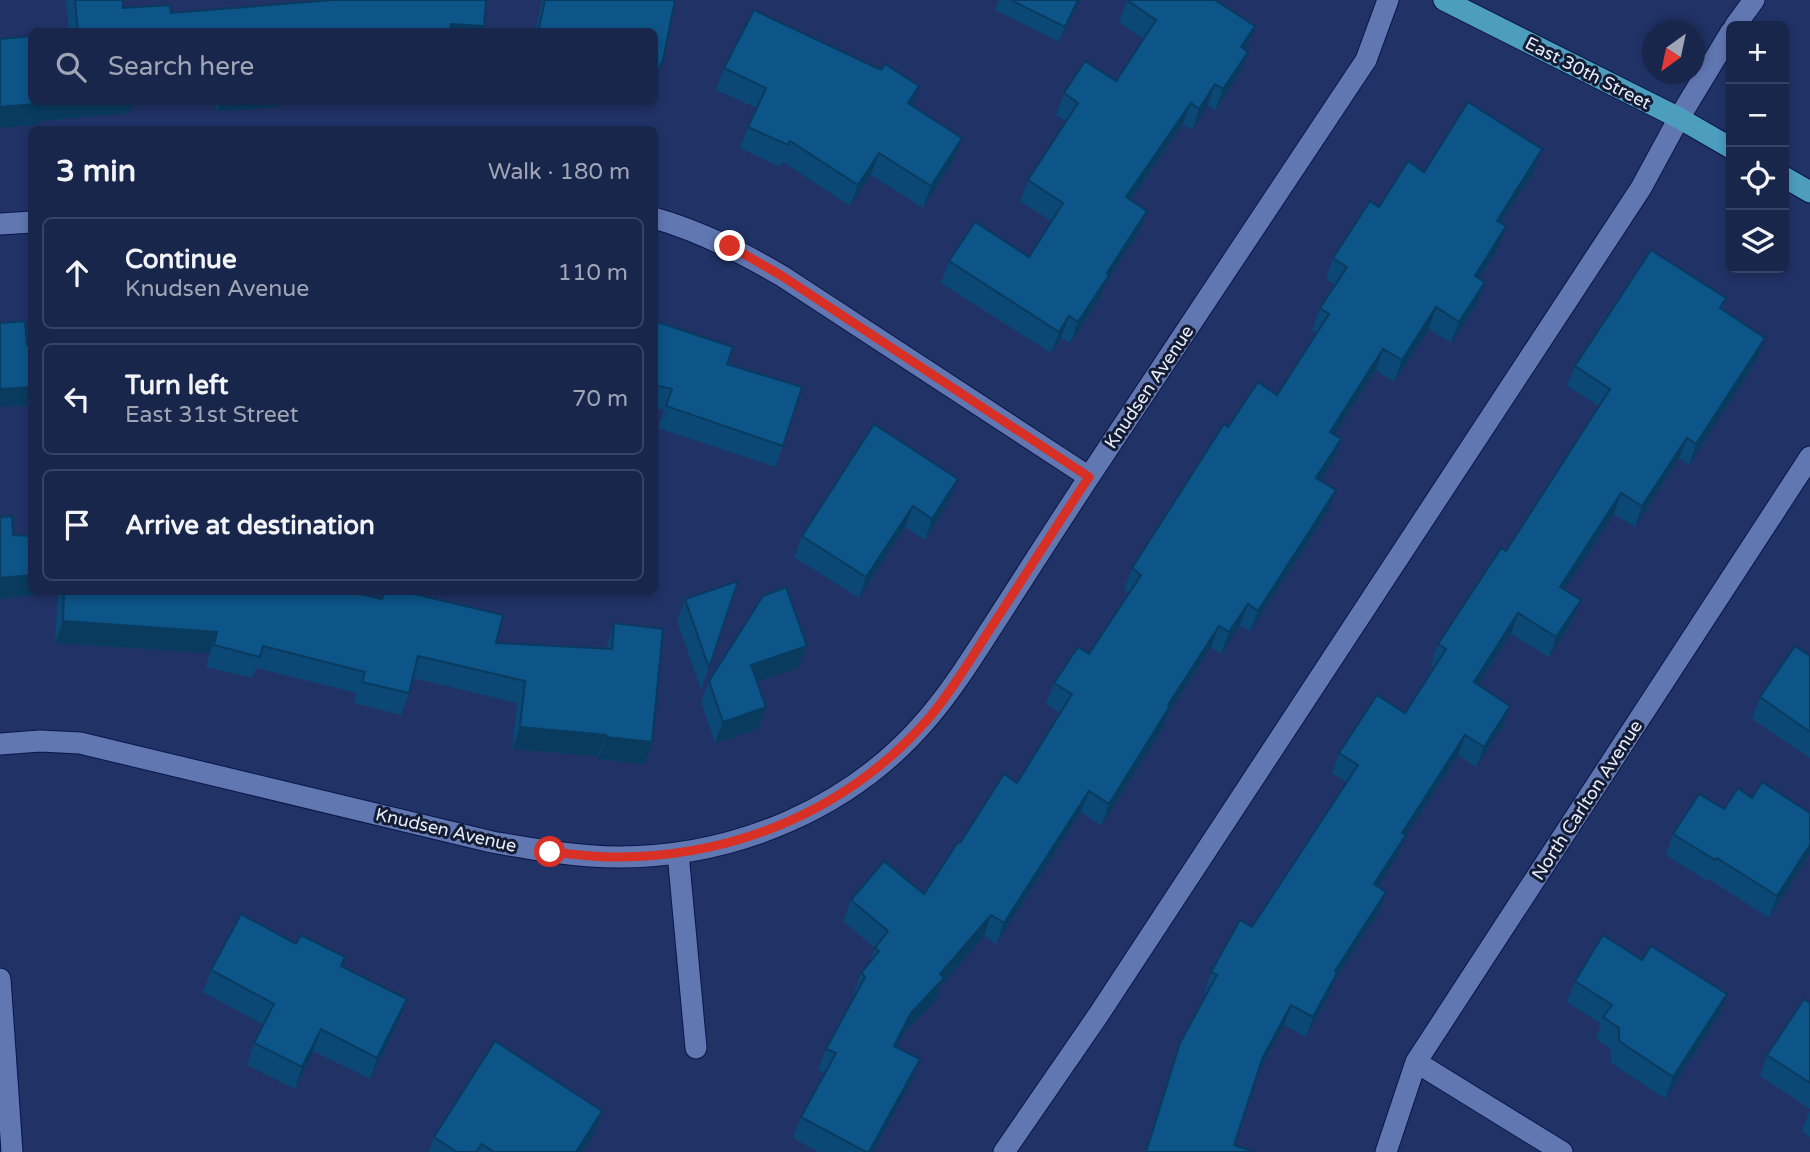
<!DOCTYPE html>
<html lang="en">
<head>
<meta charset="utf-8">
<style>
	body { margin:0; font-family:"Varela Round",sans-serif; background:#253256; color:#f1f3f6 }
	.controls { position:absolute; right:21px; top:21px; display:grid; overflow:hidden; border-radius:10px; box-shadow:0 4px 10px #0003 }
	.controls button { width:63px; height:63px; display:grid; place-items:center; padding:0; border:0; border-bottom:2px solid #364364; background:#18264c; color:#f1f3f6; font:35px sans-serif }
	.compass { position:absolute; left:1642px; top:21px; width:63px; height:63px; border-radius:50%; background:#18264c; box-shadow:0 4px 10px #0003; rotate:213deg }
	.stop { position:absolute; width:21px; height:21px; margin:-16px; border:5px solid #d93025; border-radius:50%; background:#fff }
	.stop.end { background:#d93025; border-color:#fff; box-shadow:0 2px 7px #0008 }
	.list { margin:0; padding:0; list-style:none }
	h2 { display:flex; justify-content:space-between; align-items:center; height:91px; margin:0; padding:0 28px; font-size:30px }
	h2 small { font-size:23px; font-weight:400; color:#9fa5b5 }
	.list li { display:grid; grid-template-columns:46px 1fr auto; gap:21px; align-items:center; box-sizing:border-box; height:112px; margin:0 14px 14px; padding:0 14px; border:2px solid #364364; border-radius:10px }
	.list b { display:block; font-size:26px; white-space:nowrap }
	.list p { margin:0; font-size:23px; white-space:nowrap; color:#9fa5b5 }
	.list em { font-size:23px; font-style:normal; color:#9fa5b5 }
	.icon { flex:none; width:38px; height:38px; fill:none; stroke:currentColor; stroke-width:2; stroke-linecap:round; stroke-linejoin:round }
	.map { position:relative; flex:none; width:1810px; height:1152px; overflow:hidden }
	.search { position:absolute; background:#18264c; box-shadow:0 4px 10px #0003; left:28px; top:28px; width:630px; height:77px; display:flex; align-items:center; gap:18px; box-sizing:border-box; padding:0 24px; border-radius:10px; color:#9fa5b5; font-size:26px }
	.panel { position:absolute; background:#18264c; box-shadow:0 4px 10px #0003; left:28px; top:126px; width:630px; height:469px; border-radius:10px }
	.map>svg:first-child { display:block }
	.lines { fill:none; stroke-linecap:round; stroke-linejoin:round }
	.minor-casing { stroke:#0a1749; stroke-width:23 }
	.major-casing { stroke:#0a1749; stroke-width:23 }
	.minor { stroke:#6077b2; stroke-width:21 }
	.major { stroke:#4c9dbe; stroke-width:21 }
	.wall { fill:#0b4875 }
	.shaded-wall { fill:#093b5f }
	.building { fill:#0d5488; stroke:#093b5f; stroke-width:2 }
	.route { stroke:#d93025; stroke-width:9 }
	.labels { text-anchor:middle; dominant-baseline:central; stroke-width:6; stroke-linejoin:round; paint-order:stroke }
	.street-label { font-size:18px; fill:#e6ecf9; stroke:#131c34 }
</style>
</head>
<body>
<div class="map">
<svg width="1810" height="1152" viewBox="0 0 1810 1152">
	<rect width="100%" height="100%" fill="#203266"/>
	<g class="lines">
		<defs>
			<path id="minor" d="M1735,26L1754,0
				M654,218C700,231 741,252 782,276L1089,477
				M0,224L32,222
				M0,744L40,741L80,743L492,842C533,849 576,857 618,857C736,857 852,808 928,718C953,689 973,656 994,624C1026,574 1058,524 1091,474C1182,336 1274,198 1366,60L1388,0
				M678,853L696,1048
				M0,979L12,1152
				M1416,1062L1562,1152
				M1004,1152L1099,1014L1641,188L1679,118L1731,32
				M1386,1152L1416,1062L1810,457"/>
			<path id="major" d="M1444,0L1679,118L1731,148
				M1784,177L1810,192"/>
		</defs>
		<!-- minor casing -->
		<use href="#minor" class="minor-casing"/>
		<!-- major casing -->
		<use href="#major" class="major-casing"/>
		<!-- minor -->
		<use href="#minor" class="minor"/>
		<!-- major -->
		<use href="#major" class="major"/>
	</g>
	<!-- wall -->
	<path class="wall" d="M67,0H123V8L171,13L482,32H69L66,2Z
		M542,0H675L654,32H535Z
		M999,0H1080L1059,42L995,10Z
		M1127,0L1255,26L1245,50L1248,52L1240,73L1215,111L1208,105L1192,130L1183,124L1131,200L1139,232L1105,284L1101,296L1070,343L1061,338L1051,353L941,283L949,261L1029,257L1051,221L1020,201L1028,180L1066,121L1056,115L1064,93L1116,81L1144,39L1119,22Z
		M724,68L912,106L962,138L954,159L923,208L871,175L850,206L783,162L780,167L740,148L748,127L757,108L716,90Z
		M216,102H280L278,107L216,111Z
		M1534,171L1501,223L1498,248L1479,278L1485,282L1477,304L1451,343L1429,329L1394,382L1376,370L1334,434L1341,439L1334,460L1321,480L1328,511L1250,632L1240,625L1221,654L1211,647L1167,716L1163,728L1101,826L1081,812L996,944L984,936L941,986L936,1000L903,1034L897,1047L920,1059L912,1080L873,1152H818L793,1138L801,1117L825,1073L818,1070L826,1049L854,996L853,995L861,973L869,963L875,948L843,921L851,900L924,894L960,843L1017,783L1060,713L1046,704L1054,683L1089,654L1129,593L1124,590L1132,568L1228,427L1277,395L1317,333L1312,330L1320,308L1335,285L1326,279L1333,258L1379,207L1424,172Z
		M1726,298L1722,310L1765,338L1758,358L1689,465L1679,458L1635,527L1614,514L1564,589L1581,600L1573,620L1549,657L1511,634L1478,685L1510,706L1503,726L1476,767L1458,755L1405,837L1398,855L1378,887L1386,892L1379,912L1334,981L1330,993L1306,1037L1284,1025L1257,1074L1234,1145L1252,1152H1145L1173,1063L1180,1043L1207,994L1204,993L1211,972L1252,927L1346,782L1332,773L1339,753L1405,713L1435,667L1431,665L1438,644L1506,551L1599,406L1567,386L1575,366Z
		M654,321L727,364L783,446L775,467L658,428L664,410L654,408Z
		M958,479L950,500L925,540L905,527L859,598L794,557L802,536Z
		M12,516L13,535L32,536V592H351L380,599L383,592H406L503,615L496,643L606,649L614,623L663,629L652,742L644,764L598,759V756L512,749L517,703L413,678L409,693L401,715L354,703L357,693L256,668L252,678L206,667L210,653L55,643L58,592L0,599V517Z
		M685,599L709,668L701,690L677,621Z
		M1810,656V758L1752,719L1760,697Z
		M799,667L757,682L766,707L758,729L715,743L701,702L709,681Z
		M1752,798L1810,813V854L1769,918L1709,879L1707,881L1666,855L1673,834L1724,809Z
		M296,944L342,966L399,1020L370,1079L313,1051L295,1089L247,1065L254,1043L264,1025L203,992L211,970Z
		M1575,981L1719,1015L1665,1099L1611,1063V1049L1596,1039L1601,1024L1567,1002Z
		M1810,1003V1109L1760,1076L1767,1055Z
		M1810,1110V1137L1802,1131Z
		M595,1132L582,1152H429L434,1137Z"/>
	<!-- shaded-wall -->
	<path class="shaded-wall" d="M1078,0H1080L1059,42L1065,27Z
		M451,24L484,26L482,32H448Z
		M1255,26L1247,47L1233,69L1241,47Z
		M1248,52L1240,73L1215,111L1223,89Z
		M663,60L655,82L654,83V78Z
		M1215,84L1208,105L1192,130L1199,109Z
		M919,86L912,108L908,103Z
		M45,102H134L129,113L40,121L38,125L0,128V107Z
		M220,102H280L278,107L216,111Z
		M1191,103L1183,124L1118,218L1126,197Z
		M962,138L954,159L923,208L931,186Z
		M1542,149L1534,171L1489,242L1497,221Z
		M879,153L871,175L850,206L858,185Z
		M1147,211L1139,232L1105,284L1101,296L1070,343L1078,322L1107,273Z
		M1506,226L1498,248L1467,297L1475,276Z
		M1485,282L1477,304L1451,343L1459,322Z
		M1436,307L1429,329L1394,382L1402,360Z
		M1069,316L1061,338L1051,353L1059,332Z
		M1765,338L1758,358L1689,465L1696,444Z
		M1383,349L1376,370L1322,453L1330,432Z
		M32,387V405L0,407V389Z
		M1687,438L1679,458L1635,527L1642,506Z
		M1341,439L1334,460L1308,499L1316,478Z
		M958,479L950,500L925,540L932,519Z
		M1336,490L1328,511L1250,632L1258,611Z
		M1621,493L1614,514L1553,607L1560,587Z
		M913,506L905,527L859,598L866,577Z
		M32,575V592H58L0,599V578Z
		M1581,600L1573,620L1549,657L1556,637Z
		M1248,604L1240,625L1221,654L1229,632Z
		M1518,613L1511,634L1466,703L1474,682Z
		M63,621L217,632L210,653L55,643Z
		M1219,626L1211,647L1167,716L1163,728L1101,826L1109,804L1168,705Z
		M807,646L799,667L743,687L751,665Z
		M1510,706L1503,726L1476,767L1484,747Z
		M766,707L758,729L715,743L723,722Z
		M520,727L606,735L598,756L512,749Z
		M1465,735L1458,755L1405,837L1398,855L1367,905L1374,884L1402,833Z
		M606,737L652,742L644,764L598,759Z
		M1089,791L1081,812L996,944L1004,923Z
		M1810,845V854L1769,918L1777,896Z
		M1386,892L1379,912L1334,981L1330,993L1306,1037L1313,1017L1335,971Z
		M991,915L984,936L941,986L936,1000L903,1034L886,1067L894,1046L911,1013L940,974Z
		M1727,994L1719,1015L1665,1099L1673,1077Z
		M407,999L399,1020L370,1079L377,1058Z
		M1291,1005L1284,1025L1255,1077L1263,1057Z
		M321,1029L313,1051L295,1089L302,1067Z
		M920,1059L912,1080L873,1152H869Z
		M602,1111L595,1132L582,1152H576Z"/>
	<!-- building -->
	<path class="building" d="M75,0H123V8L170,5L171,13L333,0H486L484,26L451,24L450,32H78Z
		M545,0H675L663,60L654,78V32H538Z
		M1011,0H1078L1065,27Z
		M1127,0H1215L1255,26L1241,47L1248,52L1223,89L1215,84L1199,109L1191,103L1126,197L1147,211L1107,273L1109,275L1078,322L1069,316L1059,332L949,261L975,222L1029,257L1063,203L1028,180L1078,103L1064,93L1085,61L1116,81L1156,20Z
		M754,10L881,70L885,64L919,86L908,103L962,138L931,186L879,153L858,185L790,141L788,145L748,127L766,88L724,68Z
		M32,36V102H46V103L0,107V39Z
		M1468,102L1542,149L1497,221L1506,226L1475,276L1485,282L1459,322L1436,307L1402,360L1383,349L1330,432L1341,439L1316,478L1336,490L1258,611L1248,604L1229,632L1219,626L1168,705L1170,706L1109,804L1089,791L1004,923L991,915L940,974L944,978L911,1013L894,1046L920,1059L869,1152H866L801,1117L836,1053L826,1049L865,977L861,973L879,951L875,948L888,931L851,900L884,861L924,894L958,842L960,843L1004,774L1017,783L1072,694L1054,683L1078,647L1089,654L1141,575L1132,568L1224,424L1228,427L1258,382L1277,395L1329,314L1320,308L1347,267L1333,258L1370,201L1379,207L1408,161L1424,172Z
		M1651,250L1726,298L1720,308L1765,338L1696,444L1687,438L1642,506L1621,493L1560,587L1581,600L1556,637L1518,613L1474,682L1510,706L1484,747L1465,735L1402,833L1406,835L1374,884L1386,892L1335,971L1337,973L1313,1017L1291,1005L1263,1057L1234,1145L1252,1151V1152H1146L1180,1043L1217,975L1211,972L1240,920L1252,927L1358,765L1339,753L1377,695L1405,713L1446,649L1438,644L1501,548L1506,551L1610,389L1575,366Z
		M25,321L27,345H32V387L0,389V323Z
		M654,321L733,347L727,364L802,387L783,446L666,406L672,389L654,385Z
		M874,424L958,479L932,519L913,506L866,577L802,536Z
		M12,516L13,535L32,536V575L0,578V517Z
		M738,581L709,668L685,599Z
		M786,587L807,646L751,665L766,707L723,722L709,681L763,596Z
		M64,592H351L382,599L384,592H406L503,615L496,643L612,649L614,623L663,629L652,742L606,737V735L520,727L525,681L418,656L409,693L362,682L365,672L263,646L260,657L214,645L217,632L63,621Z
		M1795,646L1810,656V732L1760,697Z
		M1762,782L1810,813V845L1777,896L1717,858L1715,860L1673,834L1699,794L1724,809L1738,788L1752,798Z
		M241,914L296,944L301,935L345,957L341,966L407,999L377,1058L321,1029L302,1067L254,1043L274,1004L211,970Z
		M1603,935L1642,960L1651,946L1727,994L1673,1077L1619,1041V1028L1603,1017L1612,1005L1575,981Z
		M1804,999L1810,1003V1083L1767,1055Z
		M495,1041L602,1111L576,1152H494L482,1144L476,1152H457L434,1137Z"/>
	<g class="lines">
		<!-- route -->
		<path class="route" d="M550,852C573,854 596,858 619,857C738,856 849,809 928,719C953,690 973,655 994,623C1026,574 1057,525 1089,477L782,276L730,246"/>
	</g>
	<g class="labels">
		<!-- street labels -->
		<g class="street-label">
			<text transform="translate(1588 73) rotate(27)">East 30th Street</text>
			<text transform="translate(1149 387) rotate(-56)">Knudsen Avenue</text>
			<text transform="translate(1587 800) rotate(-57)">North Carlton Avenue</text>
			<text transform="translate(446 830) rotate(13)">Knudsen Avenue</text>
		</g>
	</g>
</svg>
<div class="controls">
<button>+</button>
<button>−</button>
<button><svg class="icon" aria-label="locate" viewBox="0 0 24 24"><circle cx="12" cy="12" r="6"/><path d="M12 2v4M12 18v4M2 12h4M18 12h4"/></svg></button>
<button><svg class="icon" aria-label="layers" viewBox="0 0 24 24"><path d="M12 4l9 5-9 5-9-5zM3 14l9 5 9-5"/></svg></button>
</div>
<svg class="compass" viewBox="-18 -18 36 36"><path d="M0-13l5 13h-10z" fill="#e53935"/><path d="M0 13l5-13h-10z" fill="#9fa5b5"/></svg>
<div class="stop" style="left:550px;top:852px"></div>
<div class="stop end" style="left:730px;top:246px"></div>
<div class="search"><svg class="icon" aria-label="search" viewBox="0 0 24 24"><circle cx="10" cy="10" r="6"/><path d="M15 15l6 6"/></svg>Search here</div>
<section class="panel">
<h2>3 min<small>Walk · 180 m</small></h2>
<ul class="list">
<li><svg class="icon" aria-label="ahead" viewBox="0 0 24 24"><path d="M12 20V5M6 11l6-6 6 6"/></svg><div><b>Continue</b><p>Knudsen Avenue</p></div><em>110 m</em></li>
<li><svg class="icon" aria-label="left" viewBox="0 0 24 24"><path d="M17 20v-9H6M10 6l-5 5 5 5"/></svg><div><b>Turn left</b><p>East 31st Street</p></div><em>70 m</em></li>
<li><svg class="icon" aria-label="arrive" viewBox="0 0 24 24"><path d="M6 21V4h12l-3 4 3 4H6"/></svg><div><b>Arrive at destination</b></div></li>
</ul>
</section>
</div>
</body>
</html>
